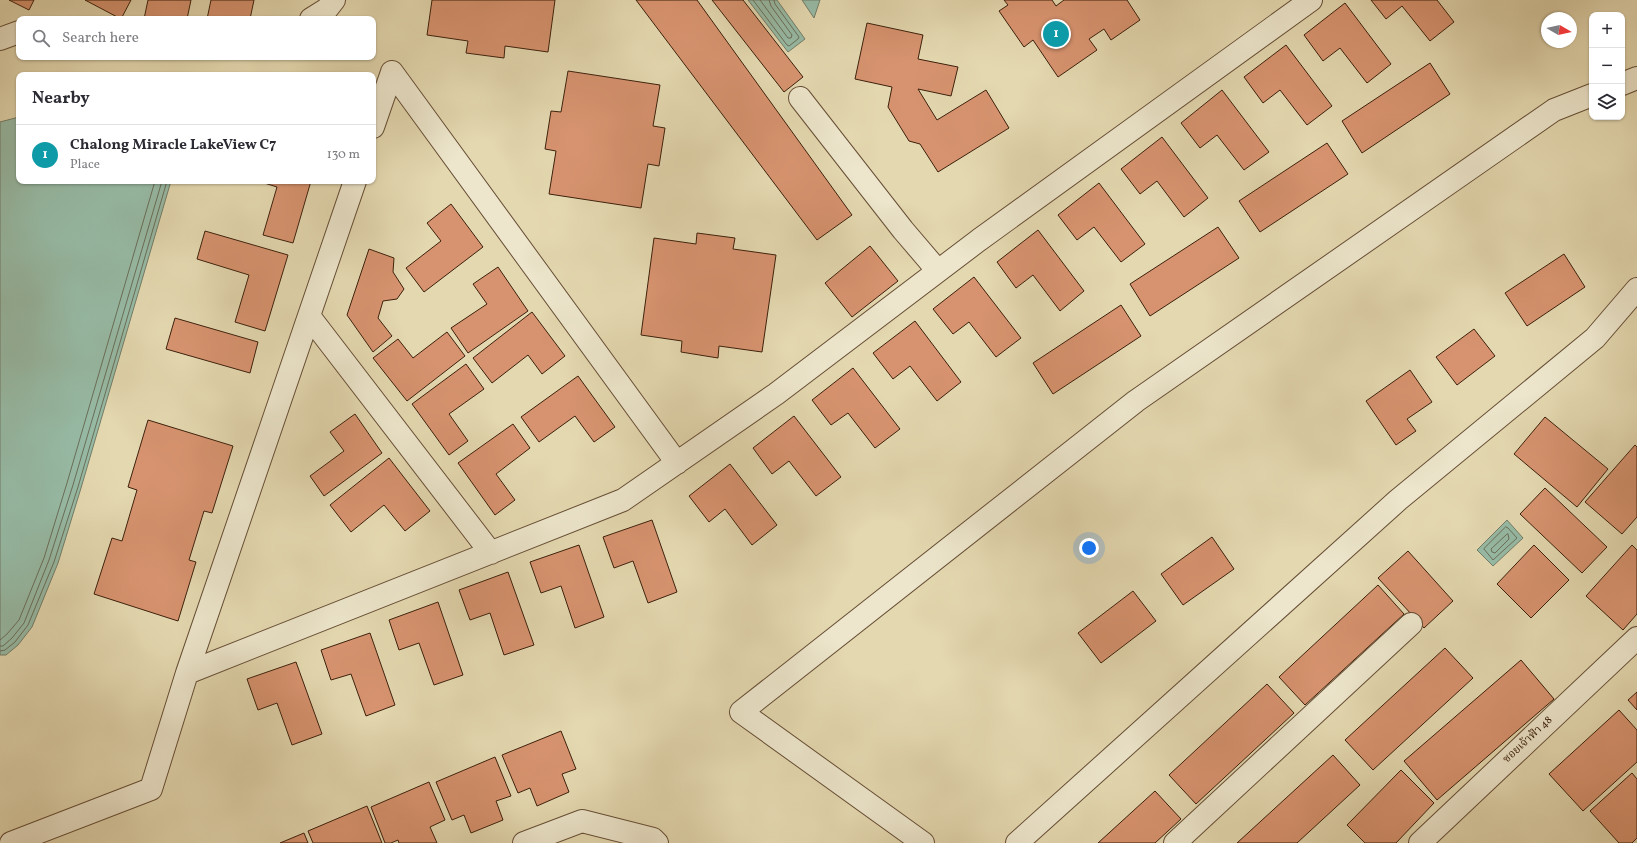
<!DOCTYPE html>
<html lang="en">
<head>
<meta charset="utf-8">
<style>
	body { margin:0; font-family:Vollkorn,"Noto Serif Thai",serif; background:#f2f2f3; color:#2b2b33 }
	.controls { position:absolute; right:12px; top:12px; display:grid; overflow:hidden; border-radius:8px; box-shadow:0 1px 3px #0004 }
	.controls button { width:36px; height:36px; display:grid; place-items:center; padding:0; border:0; border-bottom:1px solid #e1e1e2; background:#fff; color:#2b2b33; font:20px sans-serif }
	.compass { position:absolute; left:1541px; top:12px; width:36px; height:36px; border-radius:50%; background:#fff; box-shadow:0 1px 3px #0004; rotate:99deg }
	.you { position:absolute; left:1089px; top:548px; width:14px; height:14px; margin:-10px; border:3px solid #fff; border-radius:50%; background:#1a73e8; box-shadow:0 0 0 6px #1a73e833 }
	.badge { display:grid; place-items:center; width:26px; height:26px; border-radius:50%; background:#8f2418; color:#fff; font-size:13px; font-weight:700 }
	.pin { position:absolute; translate:-50% -50%; border:2px solid #fff; box-shadow:0 1px 4px #0006 }
	.list { margin:0; padding:0; list-style:none }
	h2 { display:flex; justify-content:space-between; align-items:center; height:52px; margin:0; padding:0 16px; font-size:17px }
	h2 small { font-size:13px; font-weight:400; color:#7c7c81 }
	.list li { display:grid; grid-template-columns:26px 1fr auto; gap:12px; align-items:center; box-sizing:border-box; height:60px; padding:0 16px; border-top:1px solid #e1e1e2 }
	.list b { display:block; font-size:15px; white-space:nowrap }
	.list p { margin:0; font-size:13px; white-space:nowrap; color:#7c7c81 }
	.list em { font-size:13px; font-style:normal; color:#7c7c81 }
	.icon { flex:none; width:22px; height:22px; fill:none; stroke:currentColor; stroke-width:2; stroke-linecap:round; stroke-linejoin:round }
	.map { position:relative; flex:none; width:1637px; height:843px; overflow:hidden }
	.search { position:absolute; background:#fff; box-shadow:0 1px 3px #0004; left:16px; top:16px; width:360px; height:44px; display:flex; align-items:center; gap:10px; box-sizing:border-box; padding:0 14px; border-radius:8px; color:#7c7c81; font-size:15px }
	.panel { position:absolute; background:#fff; box-shadow:0 1px 3px #0004; left:16px; top:72px; width:360px; height:112px; border-radius:8px }
	.map>svg:first-child { display:block }
	.water { fill:#97bba6; stroke:#737d68 }
	.lines { fill:none; stroke-linecap:round; stroke-linejoin:round }
	.shore { stroke:#6a6e59; stroke-width:1 }
	.building { fill:#d7936f; stroke:#3c200c }
	.street-casing { stroke:#664e35; stroke-width:24 }
	.street { stroke:#ede6cc; stroke-width:22 }
	.labels { text-anchor:middle; dominant-baseline:central; stroke-width:3; stroke-linejoin:round; paint-order:stroke }
	.street-label { font-size:11px; fill:#3c200c; stroke:#ede6cc }
</style>
</head>
<body>
<div class="map">
<svg width="1637" height="843" viewBox="0 0 1637 843">
	<rect width="100%" height="100%" fill="#e4d8b0"/>
	<filter id="stains"><feTurbulence type="fractalNoise" baseFrequency=".005" numOctaves="4"/><feColorMatrix values="0 0 0 0 .2 0 0 0 0 .09 0 0 0 0 .02 0 0 0 .5 -.17"/></filter>
	<radialGradient id="worn" r=".72"><stop offset=".6" stop-color="#630" stop-opacity="0"/><stop offset="1" stop-color="#630" stop-opacity=".3"/></radialGradient>
	<!-- water -->
	<path class="water" d="M748,0H777L805,39L788,52Z
		M802,0H820L814,18Z
		M19,117V181H171L81,488L58,563L32,627L18,645L6,655H0V122Z
		M1507,520L1523,538L1493,566L1477,550Z"/>
	<g class="lines">
		<!-- shore -->
		<path class="shore" d="M753,0L787,45L789,46L798,39L799,37L775,4L774,0
			M760,0L788,38H791L792,35L771,6L769,0
			M1506,527L1508,528L1517,538L1493,560L1484,549Z
			M1508,534L1509,539L1495,553L1492,552L1491,549L1506,535Z
			M0,640L7,634L19,620L44,558L67,483L155,181
			M0,646H3L12,638L24,623L49,560L73,485L162,181
			M0,651L5,650L15,642L28,625L54,562L78,487L167,181"/>
	</g>
	<!-- building -->
	<path class="building" d="M9,0H34L29,10Z
		M85,0H131L121,19Z
		M148,0H191L187,19H144Z
		M211,0H254L250,19H207Z
		M432,0H555L548,52L505,46L504,58L466,53L468,41L427,35Z
		M636,0H697L852,215L817,240Z
		M712,0H743L803,77L784,92Z
		M1004,0H1052L1056,6L1064,0H1127L1140,20L1111,40L1104,29L1089,39L1097,50L1058,77L1033,40L1024,47L999,11L1008,5Z
		M1371,0H1437L1454,22L1430,41L1402,6L1386,19Z
		M1345,3L1391,64L1367,83L1340,48L1323,61L1304,35Z
		M867,23L923,35L918,59L958,67L951,96L918,89L937,120L986,90L1009,128L938,172L920,144L909,141L888,107L892,87L855,79Z
		M1286,45L1332,106L1307,125L1280,90L1263,103L1244,77Z
		M1430,63L1450,94L1362,153L1342,121Z
		M568,71L660,85L653,126L665,128L659,166L648,164L641,208L549,194L556,151L545,149L551,111L561,112Z
		M1222,90L1269,152L1244,170L1217,135L1200,148L1181,123Z
		M1162,137L1208,198L1184,217L1157,181L1140,194L1121,169Z
		M1327,143L1348,174L1260,232L1239,201Z
		M258,181H311L293,243L263,235L277,187Z
		M1099,183L1145,244L1121,262L1094,227L1077,240L1058,215Z
		M451,204L483,247L424,292L406,268L441,241L427,223Z
		M1218,227L1239,258L1150,316L1130,284Z
		M1038,230L1084,291L1060,311L1033,275L1016,288L997,262Z
		M205,231L288,255L265,331L235,322L249,275L197,259Z
		M697,233L735,238L733,249L776,255L762,352L719,346L718,358L681,352L682,341L641,335L654,238L696,244Z
		M870,246L898,281L852,317L825,283Z
		M369,249L394,258L393,272L404,289L397,299L383,301L378,318L392,336L373,352L347,315Z
		M1564,254L1585,287L1527,326L1505,293Z
		M498,267L528,311L468,353L451,328L487,304L473,284Z
		M974,277L1021,338L996,357L969,322L953,334L933,309Z
		M1121,305L1141,336L1053,394L1033,363Z
		M532,312L565,356L542,374L528,355L492,383L473,358Z
		M175,318L258,342L250,373L166,349Z
		M915,321L961,382L937,401L910,366L893,379L873,353Z
		M1474,329L1495,356L1457,385L1436,357Z
		M447,332L465,356L407,401L373,358L398,339L413,358Z
		M466,364L484,389L449,414L468,441L449,455L412,404Z
		M853,368L900,429L875,448L848,413L831,425L812,400Z
		M1410,370L1432,402L1407,419L1416,431L1396,445L1366,401Z
		M578,376L615,427L594,442L575,416L539,442L521,417Z
		M355,414L382,453L324,496L310,476L344,451L330,432Z
		M794,416L841,477L816,496L789,461L772,474L753,448Z
		M1545,417L1608,469L1577,507L1514,454Z
		M148,420L233,446L212,513L204,511L189,560L196,562L178,621L94,594L112,538L122,541L137,490L128,487Z
		M513,424L530,448L496,474L515,500L495,515L458,463Z
		M1635,445L1637,447V517L1622,534L1585,502Z
		M389,458L430,511L405,531L384,505L351,532L330,505Z
		M730,464L777,525L752,545L725,509L709,522L689,496Z
		M1545,488L1607,547L1582,573L1520,514Z
		M652,520L677,592L648,603L633,561L614,568L603,537Z
		M1212,537L1234,569L1183,605L1161,574Z
		M579,545L604,617L575,628L561,586L541,593L530,562Z
		M1534,545L1569,580L1531,618L1497,584Z
		M1632,545L1637,550V614L1623,630L1586,596Z
		M1408,551L1453,601L1424,628L1378,578Z
		M508,572L534,645L504,655L490,613L470,620L459,590Z
		M1378,585L1404,614L1305,705L1279,677Z
		M1133,591L1156,621L1101,663L1078,633Z
		M438,602L463,675L434,685L419,643L399,650L389,620Z
		M370,633L395,705L366,716L351,674L331,680L321,650Z
		M1445,648L1473,678L1373,770L1345,740Z
		M1521,660L1554,699L1437,800L1404,761Z
		M296,662L322,734L292,745L277,703L258,710L247,679Z
		M1267,684L1294,713L1196,804L1169,775Z
		M1637,692V710L1628,700Z
		M1619,710L1637,730V762L1583,811L1549,774Z
		M561,731L576,769L562,774L569,792L537,806L530,788L518,793L502,755Z
		M1333,755L1360,785L1297,843H1237Z
		M495,757L511,796L496,801L503,820L471,833L464,815L452,820L436,782Z
		M1401,770L1434,803L1396,843H1365L1347,825Z
		M1632,773L1637,779V838L1632,843H1619L1590,811Z
		M429,782L445,820L430,827L437,843H399L398,840L391,843H385L371,807Z
		M1155,791L1181,819L1155,843H1098Z
		M367,806L382,843H313L308,831Z
		M304,833L308,843H280Z"/>
	<g class="lines">
		<defs>
			<path id="street" d="M311,19L327,9L334,0
				M0,39L19,32
				M392,72L677,463
				M1622,84L1637,78
				M800,98L903,230L938,271
				M373,127L392,72
				M309,316L491,553
				M187,673L623,500L776,394L979,240L1311,0
				M11,843L151,789L187,673L355,181
				M524,843L582,821L653,839L657,843
				M923,843L741,712L1136,401L1554,110L1592,95
				M1017,843L1398,500L1595,338L1637,289
				M1175,843L1411,624
				M1420,843L1637,638"/>
		</defs>
		<!-- street casing -->
		<use href="#street" class="street-casing"/>
		<!-- street -->
		<use href="#street" class="street"/>
	</g>
	<g class="labels">
		<!-- street labels -->
		<g class="street-label">
			<text transform="translate(1528 740) rotate(-43)">ซอยเจ้าฟ้า 48</text>
		</g>
	</g>
	<rect width="100%" height="100%" filter="url(#stains)"/>
	<rect width="100%" height="100%" fill="url(#worn)"/>
</svg>
<div class="controls">
<button>+</button>
<button>−</button>
<button><svg class="icon" aria-label="layers" viewBox="0 0 24 24"><path d="M12 4l9 5-9 5-9-5zM3 14l9 5 9-5"/></svg></button>
</div>
<svg class="compass" viewBox="-18 -18 36 36"><path d="M0-13l5 13h-10z" fill="#e53935"/><path d="M0 13l5-13h-10z" fill="#7c7c81"/></svg>
<div class="you"></div>
<div class="pin badge" style="left:1056px;top:34px;background:#0f9aa8">1</div>
<div class="search"><svg class="icon" aria-label="search" viewBox="0 0 24 24"><circle cx="10" cy="10" r="6"/><path d="M15 15l6 6"/></svg>Search here</div>
<section class="panel">
<h2>Nearby<small></small></h2>
<ul class="list">
<li><span class="badge" style="background:#0f9aa8">1</span><div><b>Chalong Miracle LakeView C7</b><p>Place</p></div><em>130 m</em></li>
</ul>
</section>
</div>
</body>
</html>
